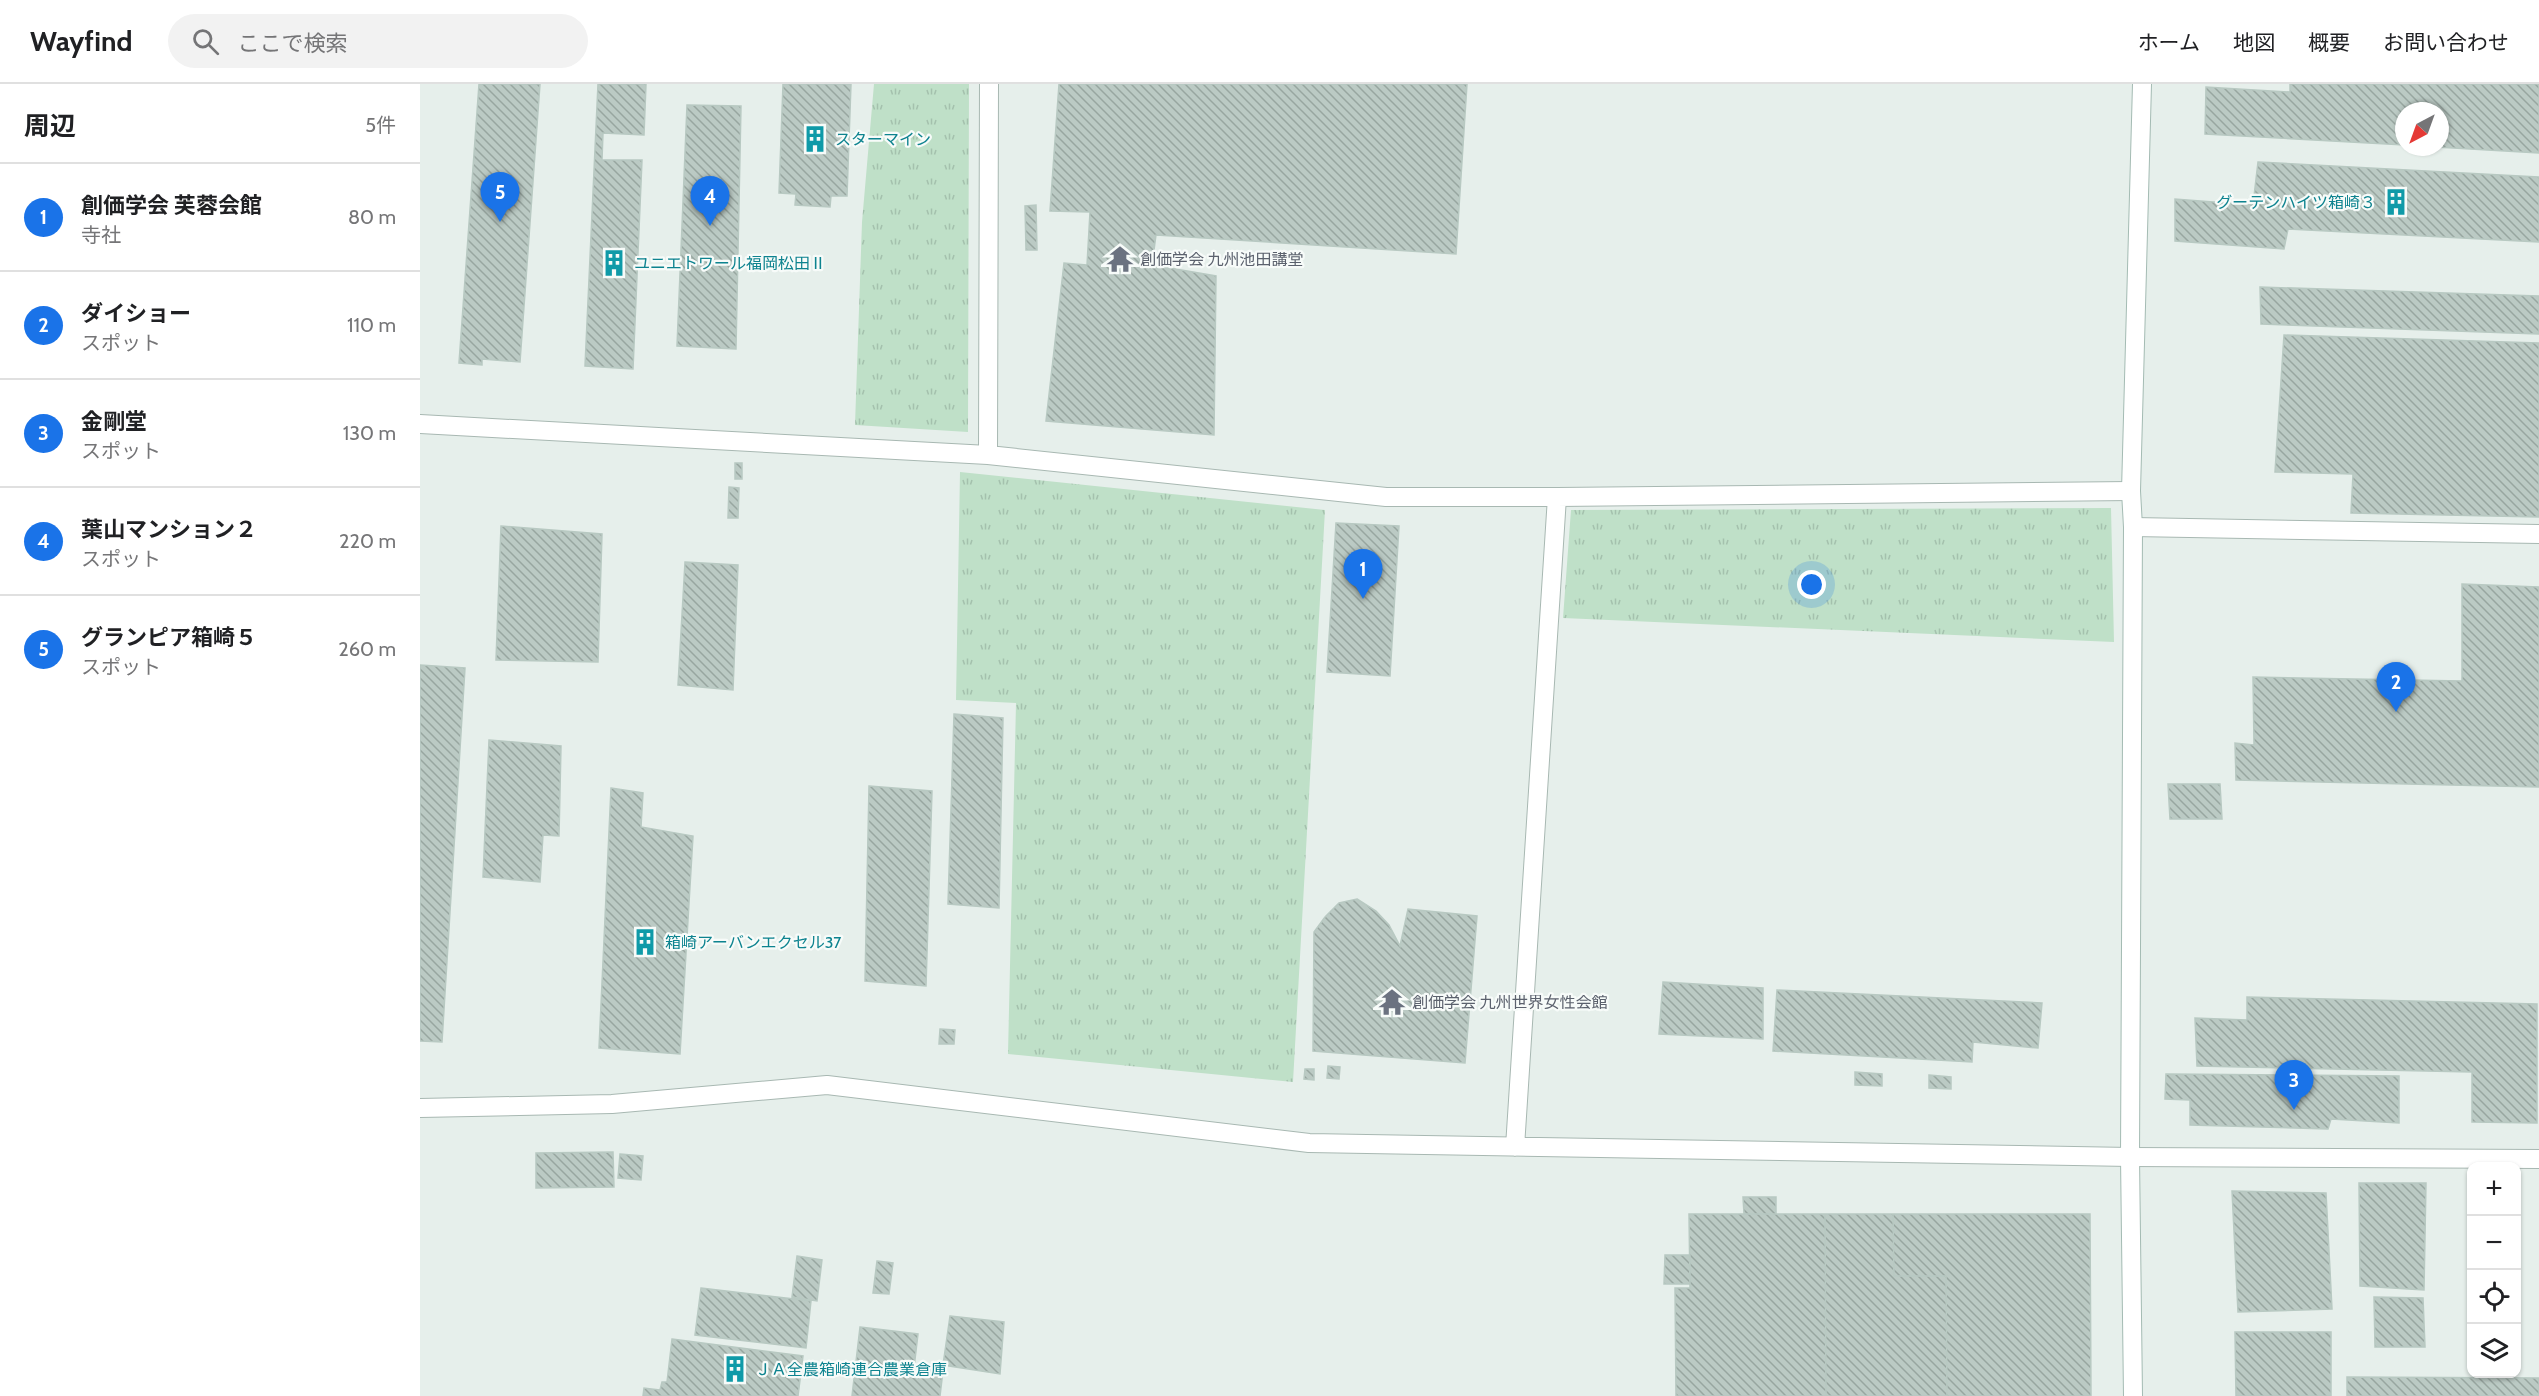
<!DOCTYPE html>
<html lang="ja">
<head>
<meta charset="utf-8">
<style>
	body { margin:0; font-family:Cabin,"Noto Sans JP",sans-serif; background:#f2f2f2; color:#202124 }
	.controls { position:absolute; right:18px; bottom:18px; display:grid; overflow:hidden; border-radius:12px; box-shadow:0 2px 4px #0004 }
	.controls button { width:54px; height:54px; display:grid; place-items:center; padding:0; border:0; border-bottom:2px solid #e0e0e0; background:#fff; color:#202124; font:30px sans-serif }
	.compass { position:absolute; left:1975px; top:18px; width:54px; height:54px; border-radius:50%; background:#fff; box-shadow:0 2px 4px #0004; rotate:221deg }
	.you { position:absolute; left:1392px; top:501px; width:21px; height:21px; margin:-15px; border:4px solid #fff; border-radius:50%; background:#1a73e8; box-shadow:0 0 0 9px #1a73e833 }
	.badge { display:grid; place-items:center; width:39px; height:39px; border-radius:50%; background:#1a73e8; color:#fff; font-size:20px; font-weight:700 }
	.pin { position:absolute; translate:-50% -50px; filter:drop-shadow(0 2px 3px #0008) }
	.pin::after { content:''; position:absolute; top:32px; width:21px; height:18px; background:inherit; clip-path:polygon(0 0,100% 0,50% 100%) }
	.list { margin:0; padding:0; list-style:none }
	h2 { display:flex; justify-content:space-between; align-items:center; height:78px; margin:0; padding:0 24px; font-size:26px }
	h2 small { font-size:20px; font-weight:400; color:#757577 }
	.list li { display:grid; grid-template-columns:39px 1fr auto; gap:18px; align-items:center; box-sizing:border-box; height:108px; padding:0 24px; border-top:2px solid #e0e0e0 }
	.list b { display:block; font-size:22px; white-space:nowrap }
	.list p { margin:0; font-size:20px; white-space:nowrap; color:#757577 }
	.list em { font-size:20px; font-style:normal; color:#757577 }
	.icon { flex:none; width:33px; height:33px; fill:none; stroke:currentColor; stroke-width:2; stroke-linecap:round; stroke-linejoin:round }
	.map { position:relative; flex:none; width:2119px; height:1312px; overflow:hidden }
	header { display:flex; align-items:center; gap:36px; box-sizing:border-box; height:84px; padding:0 30px; background:#fff; border-bottom:2px solid #e0e0e0 }
	header strong { font-size:28px }
	nav { display:flex; gap:33px; margin-inline-start:auto; font-size:21px }
	.search { width:420px; height:54px; background:#f2f2f2; display:flex; align-items:center; gap:15px; box-sizing:border-box; padding:0 21px; border-radius:33px; color:#757577; font-size:22px }
	main { display:flex }
	aside { flex:1; background:#fff }
	.map>svg:first-child { display:block }
	.grass { fill:url(#grass-tufts) }
	.building { fill:url(#building-back-hatch); stroke:#b8c9c2; stroke-width:1.5 }
	.lines { fill:none; stroke-linecap:round; stroke-linejoin:round }
	.street-casing { stroke:#a8b8b2; stroke-width:20 }
	.secondary-casing { stroke:#a4bbb3; stroke-width:20 }
	.street { stroke:#fff; stroke-width:18 }
	.secondary { stroke:#fff; stroke-width:18 }
	.labels { text-anchor:middle; dominant-baseline:central; stroke-width:4.5; stroke-linejoin:round; paint-order:stroke }
	.culture-label { font-size:16px; fill:#0d838f; stroke:#f7fbf9; text-anchor:start }
	.worship-label { font-size:16px; fill:#5b616d; stroke:#f7fbf9; text-anchor:start }
</style>
</head>
<body>
<header>
<strong>Wayfind</strong>
<div class="search"><svg class="icon" aria-label="search" viewBox="0 0 24 24"><circle cx="10" cy="10" r="6"/><path d="M15 15l6 6"/></svg>ここで検索</div>
<nav><a>ホーム</a><a>地図</a><a>概要</a><a>お問い合わせ</a></nav>
</header>
<main>
<aside>
<h2>周辺<small>5件</small></h2>
<ul class="list">
<li><span class="badge">1</span><div><b>創価学会 芙蓉会館</b><p>寺社</p></div><em>80 m</em></li>
<li><span class="badge">2</span><div><b>ダイショー</b><p>スポット</p></div><em>110 m</em></li>
<li><span class="badge">3</span><div><b>金剛堂</b><p>スポット</p></div><em>130 m</em></li>
<li><span class="badge">4</span><div><b>葉山マンション２</b><p>スポット</p></div><em>220 m</em></li>
<li><span class="badge">5</span><div><b>グランピア箱崎５</b><p>スポット</p></div><em>260 m</em></li>
</ul>
</aside>
<div class="map">
<svg width="2119" height="1312" viewBox="0 0 2119 1312">
	<defs>
		<pattern id="grass-tufts" width="24" height="20" patternUnits="userSpaceOnUse" patternTransform="scale(1.5)"><rect width="24" height="20" fill="#bfe0c8"/><path d="M3 7l-1-3M5 7V3M7 7l1-3M15 17l-1-3M17 17v-4M19 17l1-3" fill="none" stroke="#a4c1ad"/></pattern>
		<pattern id="building-back-hatch" width="6" height="6" patternUnits="userSpaceOnUse" patternTransform="scale(1.5)"><rect width="6" height="6" fill="#bbcac4"/><path d="M-1 5l2 2M0 0l6 6M5-1l2 2" fill="none" stroke="#98a6a0"/></pattern>
	</defs>
	<rect width="100%" height="100%" fill="#e6efeb"/>
	<!-- grass -->
	<path class="grass" d="M454,0H549L548,348L435,341L442,138Z
		M540,388L905,426L873,998L588,970L596,619L536,616Z
		M1691,424L1694,558L1143,534L1151,426Z"/>
	<!-- building -->
	<path class="building" d="M59,0H120L100,278L62,275V281L39,279Z
		M178,0H226L224,51L183,49L182,76H222L213,285L165,282Z
		M363,0H431L427,112H411L410,123L375,121L376,110L359,109Z
		M639,0H1047L1036,170L736,151L732,181L796,192L794,351L626,337L644,179L667,181L670,128L630,127Z
		M1870,0H2119V69L2016,63H2020V27H1984V61L1785,50L1786,3L1870,8Z
		M267,21L321,22L316,265L257,262Z
		M1838,78L2119,93V158L1868,145L1864,165L1755,157V115L1833,121Z
		M616,121L617,166H606L605,122Z
		M1840,203L2119,212V250L1841,240Z
		M1864,251L2119,259V433L1931,429L1933,390L1855,388Z
		M315,379H322V395H315Z
		M309,403L319,404L318,434H308Z
		M916,439L979,442L970,592L907,588Z
		M81,442L182,450L178,578L76,576Z
		M265,478L318,481L313,606L258,601Z
		M2042,500L2119,503V703L1816,696L1815,659L1834,661L1833,593L2042,597Z
		M0,581L45,584L22,958L0,957Z
		M534,630L583,634L579,824L528,820Z
		M69,656L141,662L139,752L123,751L120,798L63,793Z
		M1748,700H1800L1802,735H1750Z
		M449,702L512,707L506,902L445,897Z
		M191,704L223,709L221,743L273,752L260,970L179,964Z
		M937,815L956,827L969,841L980,862L988,825L1057,832L1045,979L893,967L894,848L905,833L919,819Z
		M1243,898L1343,904V955L1239,950Z
		M1357,906L1622,919L1618,964L1553,958L1552,978L1353,967Z
		M1827,913L2117,920V1039L2052,1038V988L1777,982L1775,934L1827,936Z
		M520,945L535,946L534,960H519Z
		M908,982L920,983L919,995L907,994Z
		M885,985H894V996L884,995Z
		M1435,988L1462,990V1002L1435,1001Z
		M1746,990L1979,992V1039L1911,1035L1908,1045L1770,1041V1016L1745,1015Z
		M1509,991L1531,993V1005L1509,1004Z
		M193,1068L194,1103L116,1104V1069Z
		M200,1070L223,1072L221,1096L198,1094Z
		M1939,1099H2006L2004,1206L1940,1202Z
		M1812,1107L1906,1109L1912,1225L1818,1228Z
		M1323,1113H1356V1130H1324Z
		M1269,1130H1405L1406,1312H1256L1255,1204H1270Z
		M1405,1130H1473L1474,1192H1526L1527,1312H1406Z
		M1473,1130H1670L1671,1312H1527L1526,1192H1474Z
		M1245,1171H1270V1200H1244Z
		M377,1172L402,1176L397,1217L372,1213Z
		M457,1177L473,1179L469,1210L453,1209Z
		M281,1204L391,1217L386,1264L275,1251Z
		M1954,1213L2003,1214L2005,1263H1955Z
		M530,1232L584,1238L580,1290L523,1281Z
		M440,1243L498,1250L494,1284L523,1287L520,1312H432Z
		M1815,1248H1911V1312H1816Z
		M252,1255L383,1272L378,1312H223L224,1304L240,1306L242,1298H247Z
		M1927,1293L2119,1294V1312H1927Z"/>
	<g class="lines">
		<defs>
			<path id="street" d="M0,340L568,371L966,413H1137L1711,407
				M568,371L569,0
				M1713,443L2119,450
				M0,1024L192,1020L407,1001L889,1059L1710,1073L2119,1075
				M1095,1063L1137,413"/>
			<path id="secondary" d="M1713,1312L1710,1073L1713,443L1711,407L1722,0"/>
		</defs>
		<!-- street casing -->
		<use href="#street" class="street-casing"/>
		<!-- secondary casing -->
		<use href="#secondary" class="secondary-casing"/>
		<!-- street -->
		<use href="#street" class="street"/>
		<!-- secondary -->
		<use href="#secondary" class="secondary"/>
	</g>
	<!-- icons -->
	<defs>
		<symbol id="building-bare" viewBox="-9 -9 18 18"><path d="M-4-6H4V6H1V3H-1V6H-4ZM-2.5-4.3h1.7v1.8h-1.7ZM.8-4.3h1.7v1.8H.8ZM-2.5-1h1.7V.8h-1.7ZM.8-1h1.7V.8H.8Z" fill="#0f9aa8" stroke="#f7fbf9" stroke-width="2.5" paint-order="stroke"/></symbol>
		<symbol id="temple-bare" viewBox="-9 -9 18 18"><path d="M0-6L5-2H3V0L6.5 2.5H4V6H1.5V3h-3V6H-4V2.5H-6.5L-3 0V-2H-5Z" fill="#6b7280" stroke="#f7fbf9" stroke-width="2.5" paint-order="stroke"/></symbol>
	</defs>
	<g fill-rule="evenodd">
		<use href="#building-bare" x="376" y="36" width="38" height="38"/>
		<use href="#building-bare" x="1957" y="99" width="38" height="38"/>
		<use href="#temple-bare" x="681" y="156" width="38" height="38"/>
		<use href="#building-bare" x="175" y="160" width="38" height="38"/>
		<use href="#building-bare" x="206" y="839" width="38" height="38"/>
		<use href="#temple-bare" x="953" y="899" width="38" height="38"/>
		<use href="#building-bare" x="296" y="1266" width="38" height="38"/>
	</g>
	<g class="labels">
		<!-- culture labels -->
		<g class="culture-label">
			<text x="415" y="55">スターマイン</text>
			<text x="1956" y="118" text-anchor="end">グーテンハイツ箱崎３</text>
			<text x="214" y="179">ユニエトワール福岡松田Ⅱ</text>
			<text x="245" y="858">箱崎アーバンエクセル37</text>
			<text x="335" y="1285">ＪＡ全農箱崎連合農業倉庫</text>
		</g>
		<!-- worship labels -->
		<g class="worship-label">
			<text x="720" y="175">創価学会 九州池田講堂</text>
			<text x="992" y="918">創価学会 九州世界女性会館</text>
		</g>
	</g>
</svg>
<div class="controls">
<button>+</button>
<button>−</button>
<button><svg class="icon" aria-label="locate" viewBox="0 0 24 24"><circle cx="12" cy="12" r="6"/><path d="M12 2v4M12 18v4M2 12h4M18 12h4"/></svg></button>
<button><svg class="icon" aria-label="layers" viewBox="0 0 24 24"><path d="M12 4l9 5-9 5-9-5zM3 14l9 5 9-5"/></svg></button>
</div>
<svg class="compass" viewBox="-18 -18 36 36"><path d="M0-13l5 13h-10z" fill="#e53935"/><path d="M0 13l5-13h-10z" fill="#757577"/></svg>
<div class="you"></div>
<div class="pin badge" style="left:943px;top:515px">1</div>
<div class="pin badge" style="left:1976px;top:628px">2</div>
<div class="pin badge" style="left:1874px;top:1026px">3</div>
<div class="pin badge" style="left:290px;top:142px">4</div>
<div class="pin badge" style="left:80px;top:138px">5</div>
</div>
</main>
</body>
</html>
